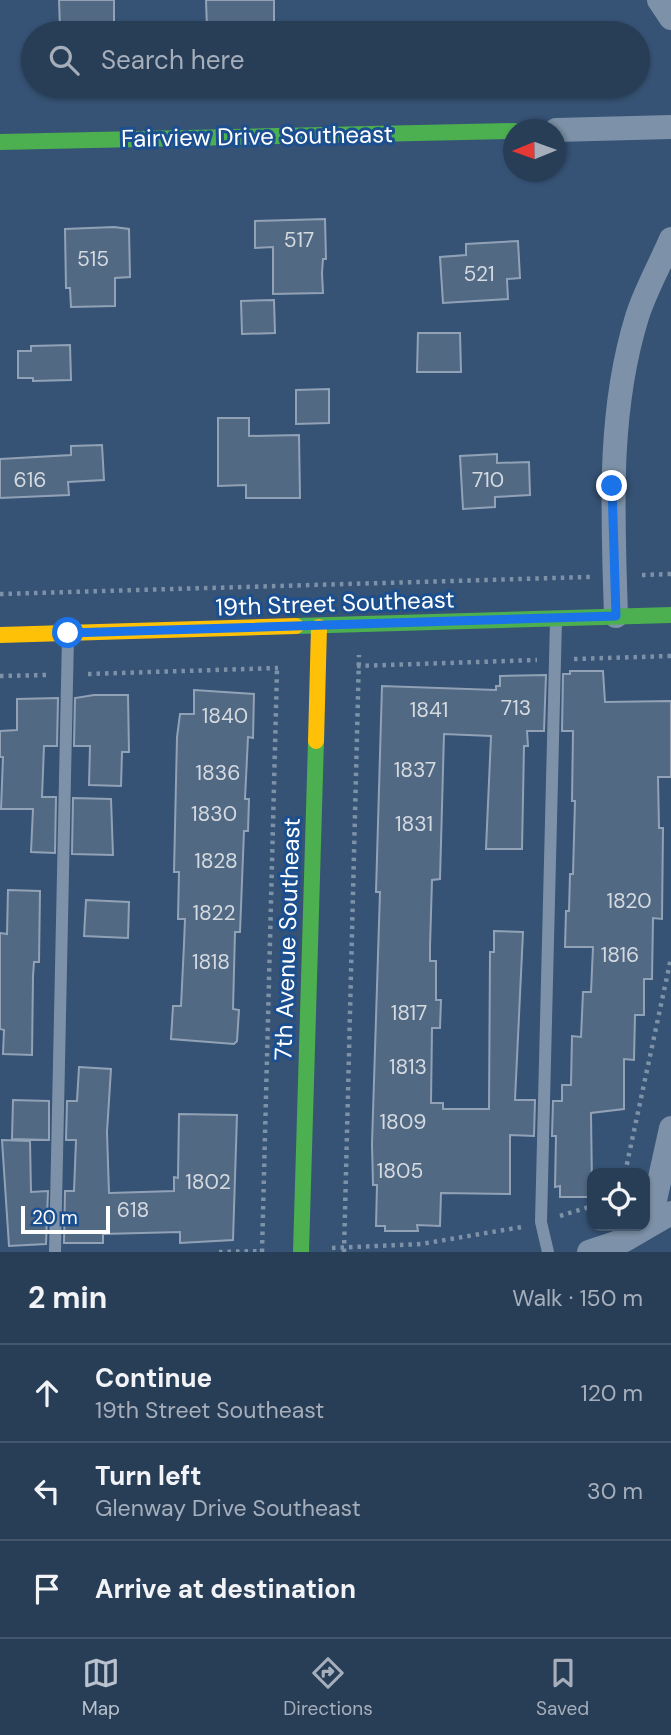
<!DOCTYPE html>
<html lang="en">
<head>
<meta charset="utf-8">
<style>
	body { margin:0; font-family:"DM Sans",sans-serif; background:#30455d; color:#f1f3f6 }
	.controls { position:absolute; right:21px; bottom:21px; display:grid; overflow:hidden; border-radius:14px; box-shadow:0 2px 5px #0004 }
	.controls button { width:63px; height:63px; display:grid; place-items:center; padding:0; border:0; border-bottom:2px solid #44576d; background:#283e57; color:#f1f3f6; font:35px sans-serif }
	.compass { position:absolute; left:503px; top:119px; width:63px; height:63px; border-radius:50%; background:#283e57; box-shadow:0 2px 5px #0004; rotate:269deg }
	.scale { position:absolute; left:21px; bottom:18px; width:89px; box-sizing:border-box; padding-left:7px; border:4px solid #fff; border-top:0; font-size:19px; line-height:24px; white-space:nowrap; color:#fff; -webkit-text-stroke:5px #1b4f8f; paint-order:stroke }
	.stop { position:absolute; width:21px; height:21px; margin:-16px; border:5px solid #1a73e8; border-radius:50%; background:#fff }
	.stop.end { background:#1a73e8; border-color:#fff; box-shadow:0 2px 7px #0008 }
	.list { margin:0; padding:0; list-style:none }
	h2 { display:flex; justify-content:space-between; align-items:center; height:91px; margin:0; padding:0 28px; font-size:30px }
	h2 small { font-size:23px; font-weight:400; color:#a5aeba }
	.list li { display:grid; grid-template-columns:46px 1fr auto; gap:21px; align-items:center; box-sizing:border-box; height:98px; padding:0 28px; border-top:2px solid #44576d }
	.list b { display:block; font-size:26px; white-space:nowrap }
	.list p { margin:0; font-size:23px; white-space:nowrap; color:#a5aeba }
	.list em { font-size:23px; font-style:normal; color:#a5aeba }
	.icon { flex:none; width:38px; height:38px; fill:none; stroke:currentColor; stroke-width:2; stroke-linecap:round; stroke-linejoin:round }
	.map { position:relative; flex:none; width:671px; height:1252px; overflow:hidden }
	.search { position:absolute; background:#283e57; box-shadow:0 2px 5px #0004; left:21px; right:21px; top:21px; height:77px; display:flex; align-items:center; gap:18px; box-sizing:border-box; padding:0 24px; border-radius:38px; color:#a5aeba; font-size:26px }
	.sheet { height:385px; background:#283e57 }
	nav { display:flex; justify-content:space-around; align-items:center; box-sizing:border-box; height:98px; border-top:2px solid #44576d; background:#283e57; font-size:19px; color:#a5aeba }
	nav a { display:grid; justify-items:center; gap:4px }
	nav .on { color:#b9c2ce }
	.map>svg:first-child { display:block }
	.building { fill:#526984; stroke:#92a2b6; stroke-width:2 }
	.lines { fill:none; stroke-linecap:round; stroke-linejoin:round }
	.path { stroke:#7d92a8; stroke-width:4.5; stroke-dasharray:3.5 5; stroke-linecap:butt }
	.lane { stroke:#7d92a8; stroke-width:12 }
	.street { stroke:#7d92a8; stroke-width:24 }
	.fast { stroke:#4caf50; stroke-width:16 }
	.slow { stroke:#ffc107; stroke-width:16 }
	.route { stroke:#1a73e8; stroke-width:9 }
	.labels { text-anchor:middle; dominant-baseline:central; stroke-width:6; stroke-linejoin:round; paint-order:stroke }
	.number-label { font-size:21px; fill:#d4dae0 }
	.street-label { font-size:24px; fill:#fff; stroke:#1b4f8f }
</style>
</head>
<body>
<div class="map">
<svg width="671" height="1252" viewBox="0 0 671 1252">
	<rect width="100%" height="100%" fill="#365274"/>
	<!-- building -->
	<path class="building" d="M59,0H114V26L60,28Z
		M206,0H274V30L207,29Z
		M325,219L326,259H323L322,273L323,293L273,294V247L255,248V221Z
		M114,227L129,229L130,277L115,278V306L71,307L70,288H66L65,229Z
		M518,241L520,278L507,279L508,299L443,303L440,257L466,255V244Z
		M274,300L275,333L242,334L241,301Z
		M418,333H460L461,372H417Z
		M70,345L71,380L33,381V378H18V351H31V346Z
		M329,389V423L296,424V390Z
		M218,418H249V436L299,435L300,498H246V485L218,486Z
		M102,445L104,480L68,482L69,495L0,498V459L71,455V446Z
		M497,454V463L529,462L530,495L495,497V507L463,509L460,456Z
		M570,671H603L605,702L671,701V777H658L659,828H663L662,919L653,918L652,979H644V1015H635L634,1060L624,1059V1109L591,1113L592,1187H588V1197H560V1186L555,1187L556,1136H552L553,1101H562V1085H571L572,1036L581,1037L583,992H591L593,947H565L566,911H569L570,874H573L575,801H572L573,731H562L563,674H570Z
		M546,675L544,731H527L528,746H524L522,849H486L491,736L444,734L440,879L432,880L430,947V961H436V1000H441L440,1028H432L431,1103H443V1109H489L490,952H494V931L523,932L515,1100H535L534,1136L510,1135V1194L441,1193L440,1226L417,1225L418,1231H385V1226H376L377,1185H373L372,1144L380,892H376L382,686L496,690V686H500V676Z
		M194,690L254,694L253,738L248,737L245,799H249L248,831H244L240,932H235L233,1009L239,1010L237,1041L234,1044L171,1039L173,1006H181L184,944L185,919H178L179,872H174L177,737L180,714H194Z
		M94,695H128L129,752H122L121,786L89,785L90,746H74L75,698Z
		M58,698L57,746H44L42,797H56L55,853L31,852L33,809H1L3,757H0V731L17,730V699Z
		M73,798L111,799L113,855L72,854Z
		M8,890L40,891L39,962H34L33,976L32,1055L3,1054L4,1030L0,1029V933L7,934Z
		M86,900L129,902L128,938L84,936Z
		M79,1067L111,1069L107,1132L109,1193L174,1191V1177L178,1178L179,1114L237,1115L233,1240L180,1243V1232L103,1234V1243H64L65,1191H74L76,1140H66L67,1101H77Z
		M13,1100L49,1101V1140L12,1139Z
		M2,1140L30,1141L31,1192L48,1191L46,1244L9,1246Z"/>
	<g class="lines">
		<!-- path -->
		<path class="path" d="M642,575L671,574
			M0,594L590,577
			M574,659L671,656
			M357,666L537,660
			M88,674L278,668
			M0,676L48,675
			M625,1173L671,958
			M560,1216L592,1206
			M332,1248L421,1244L522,1227
			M219,1252L264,1251
			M262,1252L277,669
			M344,1252L359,655"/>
		<!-- lane -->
		<path class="lane" d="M55,1252L68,636
			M548,1252L541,1222L556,620"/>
		<!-- street -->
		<path class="street" d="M659,0L671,18
			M556,130L671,127
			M616,616C613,516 607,414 637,317C645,291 660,265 671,239
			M650,1223L671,1128
			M589,1252L625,1240L671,1213"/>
		<!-- fast -->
		<path class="fast" d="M0,142L514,131
			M296,626L671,615
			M301,1252L316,741"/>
		<!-- slow -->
		<path class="slow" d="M0,635L296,626
			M316,741L319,627"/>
	</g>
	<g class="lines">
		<!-- route -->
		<path class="route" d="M68,633L616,616L612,486"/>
	</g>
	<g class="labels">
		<!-- number labels -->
		<g class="number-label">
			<text x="299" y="240">517</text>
			<text x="93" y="259">515</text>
			<text x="479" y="274">521</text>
			<text x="30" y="480">616</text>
			<text x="488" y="480">710</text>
			<text x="516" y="708">713</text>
			<text x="429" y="710">1841</text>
			<text x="225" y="716">1840</text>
			<text x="415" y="770">1837</text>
			<text x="218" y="773">1836</text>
			<text x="214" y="814">1830</text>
			<text x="414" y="824">1831</text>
			<text x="216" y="861">1828</text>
			<text x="629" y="901">1820</text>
			<text x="214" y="913">1822</text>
			<text x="620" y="955">1816</text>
			<text x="211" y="962">1818</text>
			<text x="409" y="1013">1817</text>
			<text x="408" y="1067">1813</text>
			<text x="403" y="1122">1809</text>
			<text x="400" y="1171">1805</text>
			<text x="208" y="1182">1802</text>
			<text x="133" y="1210">618</text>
		</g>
		<!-- street labels -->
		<g class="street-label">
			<text transform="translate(257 136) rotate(-1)">Fairview Drive Southeast</text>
			<text transform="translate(335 603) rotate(-2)">19th Street Southeast</text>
			<text transform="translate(287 939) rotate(-88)">7th Avenue Southeast</text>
		</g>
	</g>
</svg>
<div class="controls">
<button><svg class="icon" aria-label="locate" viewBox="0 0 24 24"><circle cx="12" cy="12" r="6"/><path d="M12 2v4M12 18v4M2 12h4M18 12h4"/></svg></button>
</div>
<svg class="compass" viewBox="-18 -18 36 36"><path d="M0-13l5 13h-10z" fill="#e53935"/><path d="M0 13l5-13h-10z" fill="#a5aeba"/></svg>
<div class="scale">20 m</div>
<div class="stop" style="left:68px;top:633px"></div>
<div class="stop end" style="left:612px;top:486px"></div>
<div class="search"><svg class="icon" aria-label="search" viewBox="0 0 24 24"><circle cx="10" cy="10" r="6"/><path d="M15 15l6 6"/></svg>Search here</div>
</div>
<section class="sheet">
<h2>2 min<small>Walk · 150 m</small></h2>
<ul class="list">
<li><svg class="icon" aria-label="ahead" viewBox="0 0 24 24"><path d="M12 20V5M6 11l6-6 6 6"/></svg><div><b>Continue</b><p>19th Street Southeast</p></div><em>120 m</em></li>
<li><svg class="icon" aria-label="left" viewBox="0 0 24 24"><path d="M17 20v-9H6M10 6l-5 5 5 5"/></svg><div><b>Turn left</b><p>Glenway Drive Southeast</p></div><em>30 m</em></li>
<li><svg class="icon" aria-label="arrive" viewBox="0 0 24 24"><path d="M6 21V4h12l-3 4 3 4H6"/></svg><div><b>Arrive at destination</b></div></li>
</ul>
</section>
<nav>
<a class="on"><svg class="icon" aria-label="map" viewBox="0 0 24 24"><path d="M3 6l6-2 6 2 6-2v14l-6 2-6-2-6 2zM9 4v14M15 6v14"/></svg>Map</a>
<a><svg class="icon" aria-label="directions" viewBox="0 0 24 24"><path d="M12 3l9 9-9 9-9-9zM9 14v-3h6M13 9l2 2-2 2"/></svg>Directions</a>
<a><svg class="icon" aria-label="saved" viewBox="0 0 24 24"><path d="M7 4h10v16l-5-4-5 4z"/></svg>Saved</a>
</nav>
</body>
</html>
